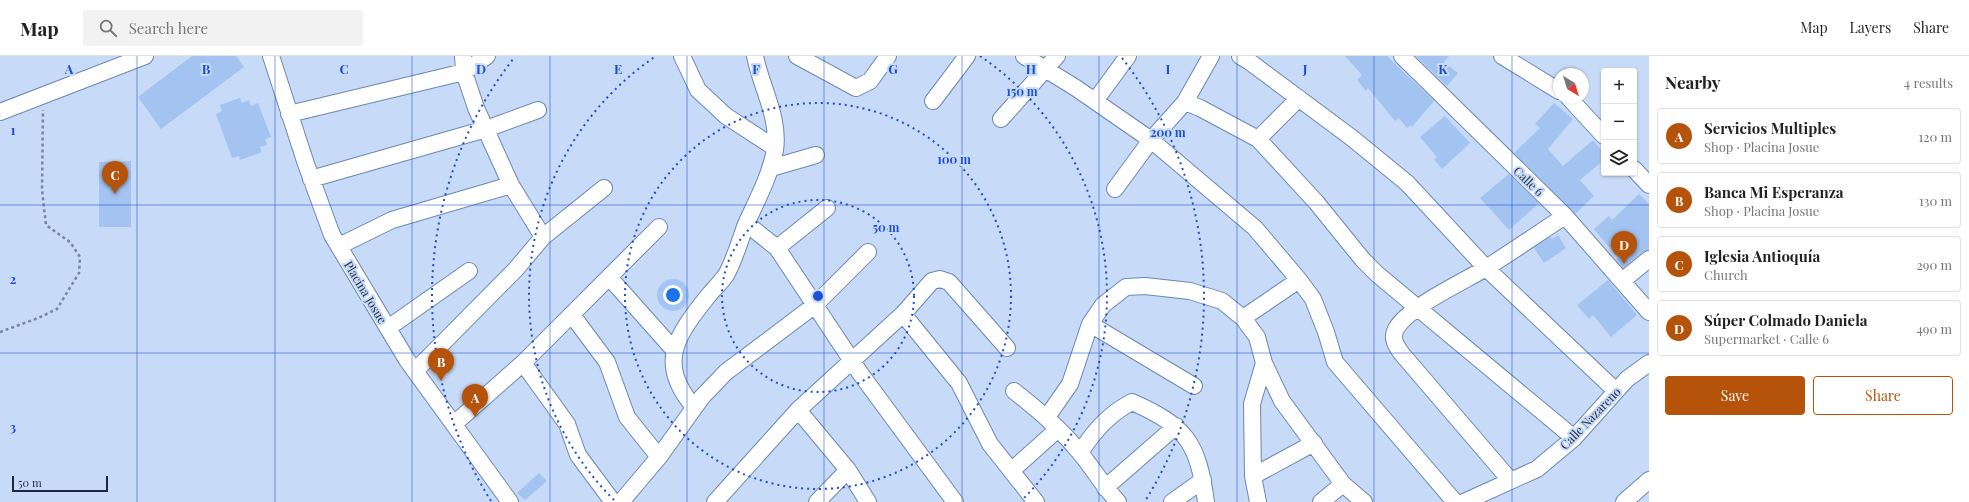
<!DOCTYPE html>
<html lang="en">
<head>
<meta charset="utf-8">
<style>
	body { margin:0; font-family:"Playfair Display",serif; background:#f2f2f2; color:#222 }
	.controls { position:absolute; right:12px; top:12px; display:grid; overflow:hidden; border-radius:4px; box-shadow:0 1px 3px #0004 }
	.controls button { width:36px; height:36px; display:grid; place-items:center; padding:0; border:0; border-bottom:1px solid #e0e0e0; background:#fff; color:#222; font:20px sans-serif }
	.compass { position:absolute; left:1553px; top:12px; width:36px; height:36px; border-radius:50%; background:#fff; box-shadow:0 1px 3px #0004; rotate:142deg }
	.scale { position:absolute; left:12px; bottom:10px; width:96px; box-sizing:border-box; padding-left:4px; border:2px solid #1d293a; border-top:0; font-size:11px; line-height:14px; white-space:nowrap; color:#1d293a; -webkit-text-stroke:3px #c7daf7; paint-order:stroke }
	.you { position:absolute; left:673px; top:239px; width:14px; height:14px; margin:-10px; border:3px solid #fff; border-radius:50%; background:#1a73e8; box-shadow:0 0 0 6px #1a73e833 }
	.badge { display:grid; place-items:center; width:26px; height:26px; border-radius:50%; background:#b45309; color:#fff; font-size:13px; font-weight:700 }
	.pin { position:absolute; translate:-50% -33px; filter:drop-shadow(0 1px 2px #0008) }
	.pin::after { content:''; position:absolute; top:21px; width:14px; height:12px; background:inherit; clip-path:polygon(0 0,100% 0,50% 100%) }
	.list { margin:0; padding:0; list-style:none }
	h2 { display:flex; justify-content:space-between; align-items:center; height:52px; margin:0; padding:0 16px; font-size:17px }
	h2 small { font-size:13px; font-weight:400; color:#767676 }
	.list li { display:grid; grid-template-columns:26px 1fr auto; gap:12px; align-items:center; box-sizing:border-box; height:56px; margin:0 8px 8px; padding:0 8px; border:1px solid #e0e0e0; border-radius:4px }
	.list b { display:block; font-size:15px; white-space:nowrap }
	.list p { margin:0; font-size:13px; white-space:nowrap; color:#767676 }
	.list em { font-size:13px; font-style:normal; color:#767676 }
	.actions { display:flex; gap:8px; padding:12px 16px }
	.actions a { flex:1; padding:9px 0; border:1px solid #b45309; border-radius:4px; text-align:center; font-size:14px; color:#b45309 }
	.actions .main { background:#b45309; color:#fff }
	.icon { flex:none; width:22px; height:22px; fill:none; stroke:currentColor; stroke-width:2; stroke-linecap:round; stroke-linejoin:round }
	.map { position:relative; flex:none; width:1649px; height:446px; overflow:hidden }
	header { display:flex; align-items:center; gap:24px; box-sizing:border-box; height:56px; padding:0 20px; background:#fff; border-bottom:1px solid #e0e0e0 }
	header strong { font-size:19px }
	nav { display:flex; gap:22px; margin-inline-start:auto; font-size:14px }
	.search { width:280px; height:36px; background:#f2f2f2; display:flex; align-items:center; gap:10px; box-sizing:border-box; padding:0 14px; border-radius:4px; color:#767676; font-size:15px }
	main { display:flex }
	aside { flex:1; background:#fff }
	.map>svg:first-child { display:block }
	.building { fill:#a3c3f1 }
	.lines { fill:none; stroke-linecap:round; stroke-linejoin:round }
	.minor-casing { stroke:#6a88b3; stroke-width:18 }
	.path { stroke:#77869e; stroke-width:2.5; stroke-dasharray:3 3; stroke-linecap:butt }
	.minor { stroke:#fff; stroke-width:16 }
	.grid { fill:none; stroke:#1d4ed8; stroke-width:1; stroke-opacity:0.55 }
	.ring { fill:none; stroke:#1d4ed8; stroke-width:2; stroke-dasharray:2 4 }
	.labels { text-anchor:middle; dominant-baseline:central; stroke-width:4; stroke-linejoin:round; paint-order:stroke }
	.street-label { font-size:12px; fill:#1d293a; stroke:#c7daf7 }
	.grid-label { font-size:13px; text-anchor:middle; font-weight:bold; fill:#1d4ed8; stroke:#c7daf7; stroke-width:4; stroke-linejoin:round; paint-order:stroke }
	.centre { fill:#1d4ed8; stroke:#c7daf7; stroke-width:2 }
	.ring-label { font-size:12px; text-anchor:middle; font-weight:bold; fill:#1d4ed8; stroke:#c7daf7; stroke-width:4; stroke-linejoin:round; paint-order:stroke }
</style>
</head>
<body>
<header>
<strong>Map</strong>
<div class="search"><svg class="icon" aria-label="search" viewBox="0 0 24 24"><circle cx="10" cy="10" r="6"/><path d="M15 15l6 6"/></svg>Search here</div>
<nav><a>Map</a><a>Layers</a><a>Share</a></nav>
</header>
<main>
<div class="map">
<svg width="1649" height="446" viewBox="0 0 1649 446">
	<rect width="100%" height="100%" fill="#c7daf7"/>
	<!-- building -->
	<path class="building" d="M192,0H236L244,11L161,73L138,41Z
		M1345,0H1387L1434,45L1412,71L1411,69L1407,72L1399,62L1395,65L1368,32L1366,35L1357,24L1362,19Z
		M1416,0H1449L1444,6L1458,17L1447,30Z
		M240,42L242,47L249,44L251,50L258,47L271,81L265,83L267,89L260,91L262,96L240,104L239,100L232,102L216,58L222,55L220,49Z
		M1554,47L1573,63L1548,93L1563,110L1593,84L1604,97V104L1580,124L1594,140L1575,158L1514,97L1540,72L1535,68Z
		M1445,60L1470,87L1442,113L1434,103L1437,101L1420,81Z
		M131,105V171H99V106Z
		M1509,118L1539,147L1509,174L1480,142Z
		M1639,138L1649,148V194L1643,196L1623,212L1616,204L1618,202L1594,173L1609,160L1612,164Z
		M1558,179L1566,192L1544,207L1534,192L1550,181L1552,183Z
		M1608,224L1637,259L1611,281L1593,259L1589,263L1577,249Z
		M539,417L547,425L525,444L517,437Z"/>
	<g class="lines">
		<defs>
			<path id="minor" d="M271,0L306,108L332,179L407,304L510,446
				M682,0L698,34L726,60L775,92
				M797,0L856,32L870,25L888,0
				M1024,0L1076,32L1151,84L1255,172L1299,224L1313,243L1326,276L1335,306L1455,446
				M1240,0L1250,6L1352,82L1407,127L1486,212L1616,335
				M1402,0L1565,160L1649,256
				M1502,0L1559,35
				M1569,42L1604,80
				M933,45L967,0
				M1095,45L1128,0
				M1185,46L1211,0
				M0,56L145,0
				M289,58L464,16L487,0
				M1001,63L1057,0
				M1258,83L1316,146L1363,204L1377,218L1574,382
				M771,112L816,99
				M1634,113L1649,129
				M311,123L486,73L538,54
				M1115,133L1151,84L1185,46L1200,52L1258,83L1299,42
				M747,168L777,192L860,317L955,446
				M543,181L604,132
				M339,190L392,164L511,129
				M777,192L827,152
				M609,221L674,294
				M1622,225L1649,203
				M903,258L959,327L990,388L1036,446
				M572,259L607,306L627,361L659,401
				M1243,262L1299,224
				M1090,268L1194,330
				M388,272L469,215
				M523,307L567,368L578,399L613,446
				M415,315L516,213L543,181L511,129L476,52L464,16L463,0
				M1014,335C1038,354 1061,373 1081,398C1094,414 1104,431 1118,446
				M694,351C656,307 677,279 708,240C714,233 721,226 726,219C735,203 740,184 746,168C757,144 770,120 775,94C780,62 761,31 755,0
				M798,354L848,414L868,446
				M1047,361L1070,328L1090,268L1103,249L1126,231L1145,230L1190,235L1222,245L1243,262L1257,281L1264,307L1282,345L1343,428L1364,446
				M454,368L523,307L659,171
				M1080,397C1093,376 1110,357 1132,346C1186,370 1198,386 1206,446
				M1011,415L1058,373
				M1253,420L1314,387
				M1510,424L1402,298C1396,290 1391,282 1396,273C1408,251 1463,226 1486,212C1513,195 1539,177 1565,160
				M1105,432L1176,370
				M621,446L659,401L702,341L726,316L815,249L868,196
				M715,446L798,354L903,258L932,225L940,223L949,226L1007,292
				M817,446L848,414
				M1172,446L1203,424
				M1258,446L1253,420L1252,348L1264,307
				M1321,446L1343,428
				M1464,446L1537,413L1574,382L1627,323L1649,307
				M1624,446L1649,424"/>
		</defs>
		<!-- minor casing -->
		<use href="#minor" class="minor-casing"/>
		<!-- path -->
		<path class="path" d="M0,276L38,262L57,253L79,217L80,201L70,186L46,169L42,134L43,54"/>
		<!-- minor -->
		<use href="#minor" class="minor"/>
	</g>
	<!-- grid -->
	<path class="grid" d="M137,0V446M275,0V446M412,0V446M550,0V446M687,0V446M824,0V446M962,0V446M1099,0V446M1237,0V446M1374,0V446M1512,0V446M0,149H1649M0,297H1649"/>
	<!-- distance rings -->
	<g class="ring">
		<circle cx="818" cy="240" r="96"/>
		<circle cx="818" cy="240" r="193"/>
		<path d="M614 444A289 289 0 0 1 656 0M980 0A289 289 0 0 1 1022 444"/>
		<path d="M491 445A386 386 0 0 1 514 2M1122 2A386 386 0 0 1 1145 445"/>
	</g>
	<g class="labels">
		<!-- street labels -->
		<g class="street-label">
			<text transform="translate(1529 125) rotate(44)">Calle 6</text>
			<text transform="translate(366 236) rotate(59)">Placina Josue</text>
			<text transform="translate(1590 362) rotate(-46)">Calle Nazareno</text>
		</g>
	</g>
	<g class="grid-label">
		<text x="69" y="18">A</text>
		<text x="206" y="18">B</text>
		<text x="344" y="18">C</text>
		<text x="481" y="18">D</text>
		<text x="618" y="18">E</text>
		<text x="756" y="18">F</text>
		<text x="893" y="18">G</text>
		<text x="1031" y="18">H</text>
		<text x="1168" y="18">I</text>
		<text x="1305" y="18">J</text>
		<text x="1443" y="18">K</text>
		<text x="13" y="79">1</text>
		<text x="13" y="228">2</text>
		<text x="13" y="376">3</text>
	</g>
	<circle cx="818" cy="240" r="6" class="centre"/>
	<g class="ring-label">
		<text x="1022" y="40">150 m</text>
		<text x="1168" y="81">200 m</text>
		<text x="954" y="108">100 m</text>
		<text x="886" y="176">50 m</text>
	</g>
</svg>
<div class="controls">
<button>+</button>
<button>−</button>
<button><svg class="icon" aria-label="layers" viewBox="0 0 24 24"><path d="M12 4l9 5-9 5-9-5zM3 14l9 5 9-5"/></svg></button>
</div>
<svg class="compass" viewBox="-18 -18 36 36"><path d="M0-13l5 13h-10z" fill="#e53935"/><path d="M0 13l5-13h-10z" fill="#767676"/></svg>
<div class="scale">50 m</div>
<div class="you"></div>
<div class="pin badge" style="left:475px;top:361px">A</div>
<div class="pin badge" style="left:441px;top:325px">B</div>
<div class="pin badge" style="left:115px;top:138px">C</div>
<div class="pin badge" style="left:1624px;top:208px">D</div>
</div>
<aside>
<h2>Nearby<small>4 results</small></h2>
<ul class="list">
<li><span class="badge">A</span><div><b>Servicios Multiples</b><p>Shop · Placina Josue</p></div><em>120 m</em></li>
<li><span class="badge">B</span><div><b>Banca Mi Esperanza</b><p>Shop · Placina Josue</p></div><em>130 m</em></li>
<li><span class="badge">C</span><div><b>Iglesia Antioquía</b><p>Church</p></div><em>290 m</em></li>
<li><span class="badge">D</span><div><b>Súper Colmado Daniela</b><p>Supermarket · Calle 6</p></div><em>490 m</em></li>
</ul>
<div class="actions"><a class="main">Save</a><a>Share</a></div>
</aside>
</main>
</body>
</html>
